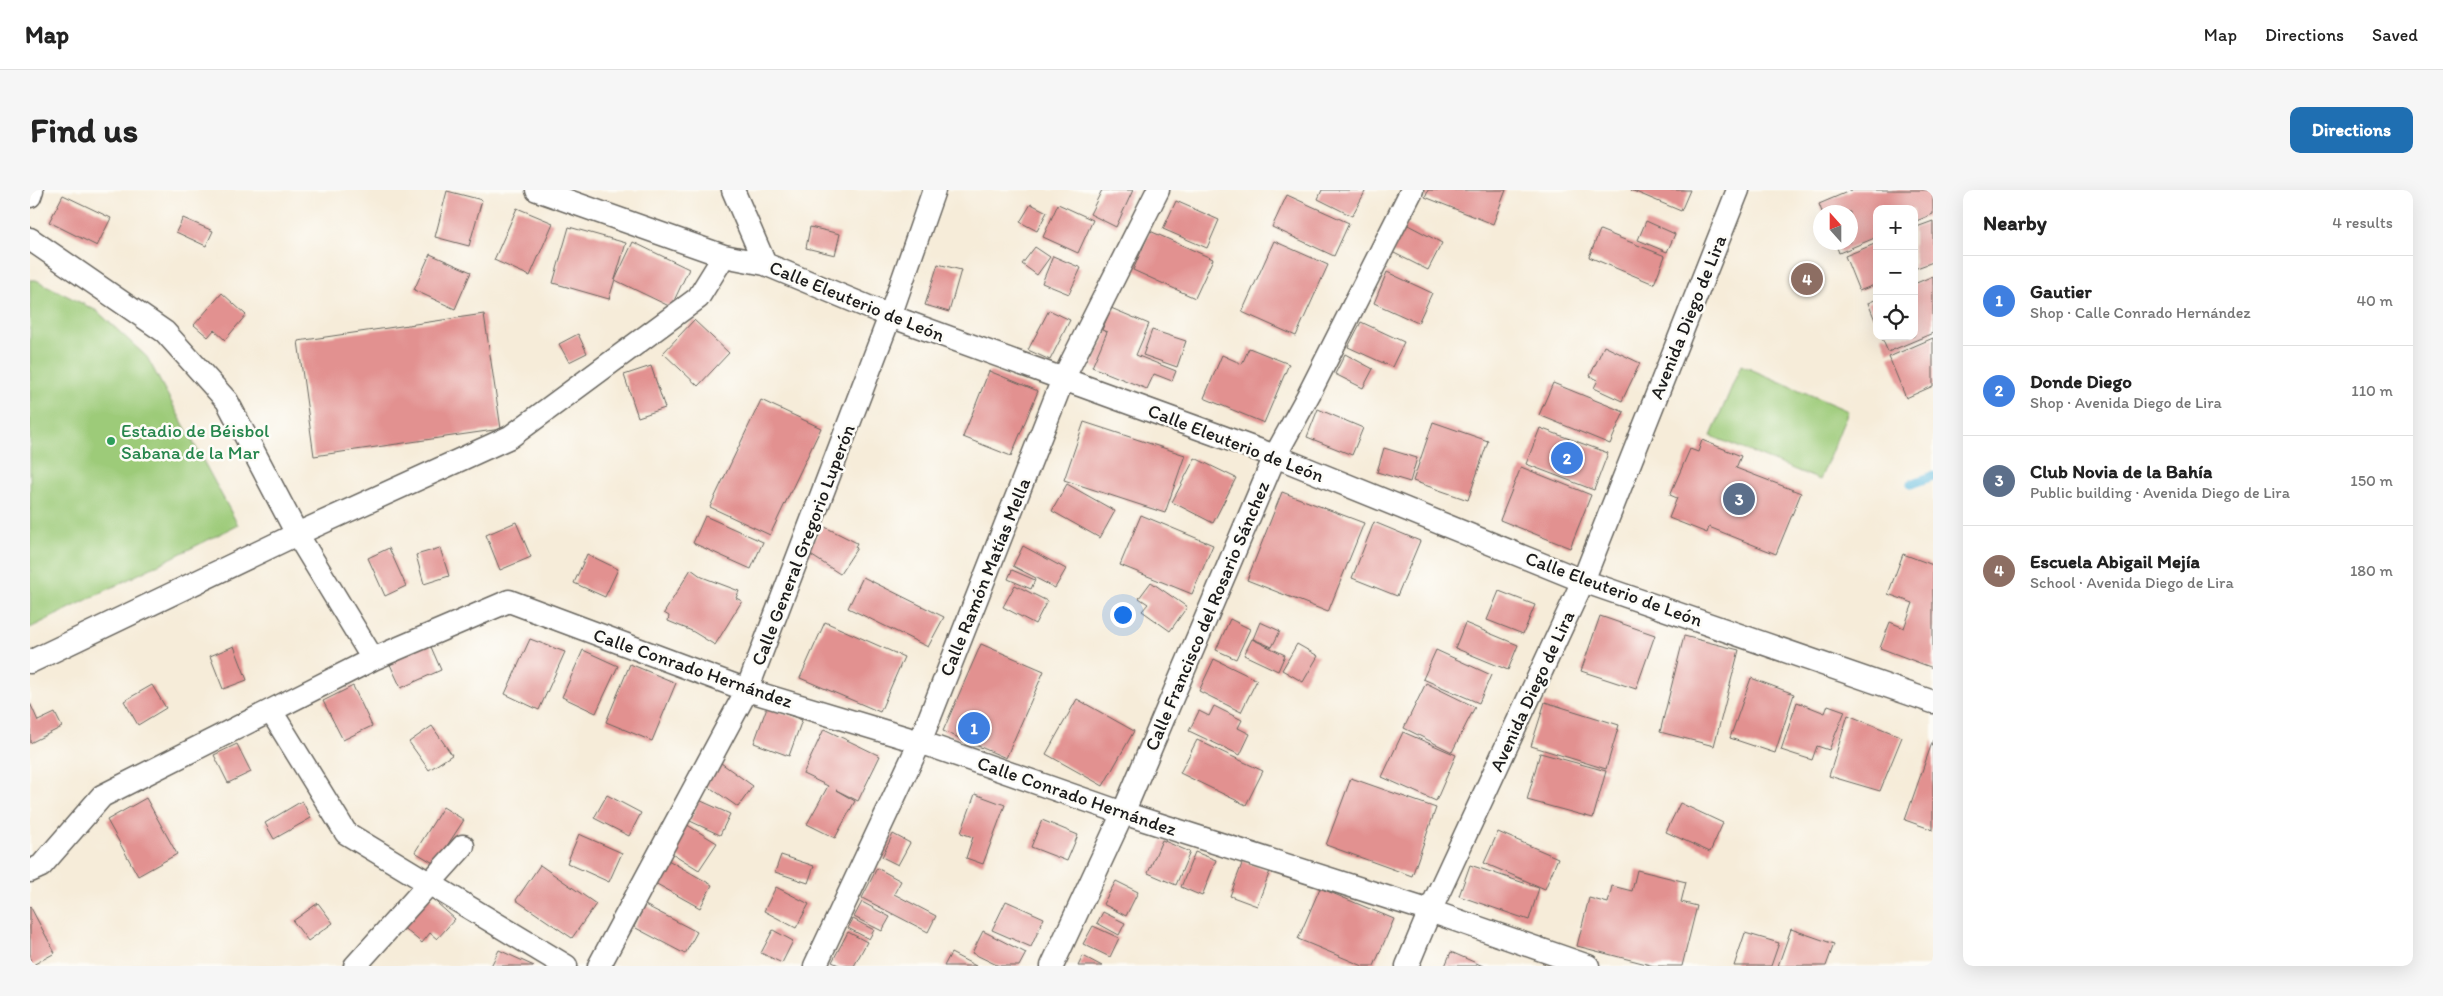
<!DOCTYPE html>
<html lang="en">
<head>
<meta charset="utf-8">
<style>
	body { margin:0; font-family:Itim,sans-serif; background:#f6f6f6; color:#222 }
	.controls { position:absolute; right:15px; top:15px; display:grid; overflow:hidden; border-radius:10px; box-shadow:0 5px 20px #0002 }
	.controls button { width:45px; height:45px; display:grid; place-items:center; padding:0; border:0; border-bottom:1px solid #e0e0e0; background:#fff; color:#222; font:25px sans-serif }
	.compass { position:absolute; left:1783px; top:15px; width:45px; height:45px; border-radius:50%; background:#fff; box-shadow:0 5px 20px #0002; rotate:339deg }
	.you { position:absolute; left:1092px; top:424px; width:18px; height:18px; margin:-12px; border:4px solid #fff; border-radius:50%; background:#1a73e8; box-shadow:0 0 0 8px #1a73e833 }
	.badge { display:grid; place-items:center; width:32px; height:32px; border-radius:50%; background:#1f6fb2; color:#fff; font-size:16px; font-weight:700 }
	.pin { position:absolute; translate:-50% -50%; border:2px solid #fff; box-shadow:0 1px 5px #0006 }
	.list { margin:0; padding:0; list-style:none }
	h2 { display:flex; justify-content:space-between; align-items:center; height:65px; margin:0; padding:0 20px; font-size:21px }
	h2 small { font-size:16px; font-weight:400; color:#767676 }
	.list li { display:grid; grid-template-columns:32px 1fr auto; gap:15px; align-items:center; box-sizing:border-box; height:90px; padding:0 20px; border-top:1px solid #e0e0e0 }
	.list b { display:block; font-size:19px; white-space:nowrap }
	.list p { margin:0; font-size:16px; white-space:nowrap; color:#767676 }
	.list em { font-size:16px; font-style:normal; color:#767676 }
	.icon { flex:none; width:28px; height:28px; fill:none; stroke:currentColor; stroke-width:2; stroke-linecap:round; stroke-linejoin:round }
	.map { position:relative; flex:none; width:1903px; height:776px; overflow:hidden; border-radius:10px }
	header { display:flex; align-items:center; gap:30px; box-sizing:border-box; height:70px; padding:0 25px; background:#fff; border-bottom:1px solid #e0e0e0 }
	header strong { font-size:24px }
	nav { display:flex; gap:28px; margin-inline-start:auto; font-size:18px }
	.intro { display:flex; align-items:center; justify-content:space-between; box-sizing:border-box; height:120px; padding:0 30px }
	h1 { margin:0; font-size:35px }
	.button { padding:12px 22px; border-radius:10px; background:#1f6fb2; color:#fff; font-size:18px; font-weight:700 }
	main { display:flex; gap:30px; padding:0 30px }
	aside { flex:1; background:#fff; border-radius:10px; box-shadow:0 5px 20px #0002 }
	.map>svg:first-child { display:block }
	.green { fill:#9dcb79; stroke:#5c744a }
	.lines { fill:none; stroke-linecap:round; stroke-linejoin:round }
	.stream { stroke:#62bbdf; stroke-width:9 }
	.building { fill:#e29190 }
	.minor-casing { stroke:#68655e; stroke-width:25 }
	.minor { stroke:#fff; stroke-width:22 }
	.leisure-dot { fill:#2e9e5b; stroke:#fdfcf7; stroke-width:2 }
	.labels { text-anchor:middle; dominant-baseline:central; stroke-width:5; stroke-linejoin:round; paint-order:stroke }
	.street-label { font-size:19px; fill:#1c1c1c; stroke:#fdfcf7 }
	.leisure-label { font-size:19px; fill:#27864d; stroke:#fdfcf7; text-anchor:start }
</style>
</head>
<body>
<header>
<strong>Map</strong>
<nav><a>Map</a><a>Directions</a><a>Saved</a></nav>
</header>
<div class="intro"><h1>Find us</h1><a class="button">Directions</a></div>
<main>
<div class="map">
<svg width="1903" height="776" viewBox="0 0 1903 776">
	<rect width="100%" height="100%" fill="#fdfcf7"/>
	<filter id="ink" filterUnits="userSpaceOnUse"><feTurbulence type="fractalNoise" baseFrequency=".02" numOctaves="2"/><feDisplacementMap in="SourceGraphic" scale="10" xChannelSelector="R" yChannelSelector="G"/><feConvolveMatrix kernelMatrix="1 2 1 2 8 2 1 2 1" color-interpolation-filters="sRGB"/></filter>
	<filter id="wash" filterUnits="userSpaceOnUse"><feTurbulence type="fractalNoise" baseFrequency=".0096" numOctaves="4" result="noise"/><feDisplacementMap in="SourceGraphic" scale="20" xChannelSelector="R" yChannelSelector="G"/><feGaussianBlur stdDeviation="1.12" result="paint"/><feColorMatrix in="noise" values="0 0 0 0 0 0 0 0 0 0 0 0 0 0 0 0 0 1.4 0 .05"/><feComposite in="paint" operator="in"/></filter>
	<g filter="url(#wash)">
		<rect width="100%" height="100%" fill="#f6ecd9"/>
		<!-- green -->
		<path class="green" d="M0,90H6L67,121L117,167L208,335L0,438Z
			M1711,175L1818,221L1790,290L1681,246Z"/>
		<g class="lines">
			<!-- stream -->
			<path class="stream" d="M1881,294L1903,286"/>
		</g>
		<g id="blocks">
			<!-- building -->
			<path class="building" d="M1072,0H1103L1086,37L1060,24Z
				M1292,0H1336L1322,26L1288,9Z
				M1398,0H1476L1463,34L1395,7Z
				M1601,0H1660L1651,21Z
				M1822,0H1903V24L1884,32V19H1847V47L1809,63L1805,52H1820V22H1792L1789,14Z
				M417,1L452,10L439,56L405,47Z
				M33,5L81,28L67,56L19,32Z
				M1257,5L1319,33L1304,66L1242,37Z
				M1146,11L1189,30L1177,58L1133,39Z
				M1001,14L1017,22L1007,41L990,32Z
				M1028,14L1063,30L1048,63L1013,47Z
				M487,18L523,33L500,86L464,70Z
				M153,28L183,41L176,56L146,42Z
				M1616,31L1645,44L1637,62L1608,50Z
				M1903,31V72L1884,79V38Z
				M1376,34L1412,53L1398,80L1362,62Z
				M539,37L596,53L579,109L523,93Z
				M780,37L810,44L805,65L776,58Z
				M1570,40L1635,66L1624,94L1559,67Z
				M1120,41L1183,69L1165,108L1103,80Z
				M1244,51L1298,75L1266,146L1212,122Z
				M603,52L659,79L641,117L585,90Z
				M1847,53V94L1829,101L1815,66Z
				M1005,57L1020,67L1007,85L992,74Z
				M400,64L441,82L425,119L384,100Z
				M1023,66L1051,78L1039,104L1012,93Z
				M908,74L931,80L919,122L895,115Z
				M1357,82L1402,103L1388,133L1344,113Z
				M1903,86V143L1858,162L1851,146H1884V94Z
				M192,103L216,125L195,150L184,140L178,147L164,135Z
				M1847,109V135L1838,113Z
				M1081,118L1119,134L1106,165L1146,181L1142,191L1124,184L1117,199L1062,177L1077,142L1072,140Z
				M1019,120L1040,130L1020,170L998,160Z
				M454,124L471,239L284,266L268,151Z
				M664,130L699,163L668,196L633,163Z
				M1331,132L1374,152L1362,177L1318,157Z
				M1122,140L1156,151L1147,177L1113,165Z
				M548,144L557,163L539,172L529,154Z
				M1903,148V196L1876,208L1859,167Z
				M1574,156L1610,173L1592,211L1564,198L1568,190L1560,186Z
				M1219,158L1259,174L1234,233L1174,208L1192,165L1212,174Z
				M1315,164L1343,179L1333,198L1305,184Z
				M621,176L635,218L608,227L594,185Z
				M959,181L1008,201L981,266L933,247Z
				M1523,193L1594,222L1580,254L1509,225Z
				M731,210L791,238L740,345L680,317Z
				M1288,219L1333,238L1322,265L1277,247Z
				M1054,232L1155,265L1135,323L1034,290Z
				M1403,232L1458,251L1438,310L1383,291Z
				M1510,238L1578,263L1564,300L1496,274Z
				M1672,250L1711,266L1706,278L1771,303L1746,364L1679,337L1677,343L1639,328L1647,308L1640,305L1660,259L1668,262Z
				M1354,258L1387,268L1380,292L1347,282Z
				M1165,268L1206,288L1183,333L1142,312Z
				M1491,277L1561,305L1540,358L1470,330Z
				M1037,294L1085,321L1070,348L1022,321Z
				M1252,302L1334,333L1298,422L1217,390Z
				M1111,325L1183,355L1162,404L1090,375Z
				M675,326L733,352L721,379L663,353Z
				M486,332L501,367L470,380L456,345Z
				M1344,332L1390,351L1367,406L1322,388Z
				M793,336L827,353L825,357L827,358L810,384L776,362Z
				M993,356L1036,379L1025,398L983,376Z
				M359,358L376,396L355,406L338,368Z
				M410,358L419,386L394,394L386,365Z
				M557,364L588,379L575,407L544,393Z
				M1873,364L1903,375V478L1850,458L1860,432L1874,438L1883,413L1858,404Z
				M661,379L672,387L709,401L706,408L712,411L685,455L662,441L638,431L639,426L634,423Z
				M982,380L1005,390L1001,399L978,389Z
				M833,387L914,427L898,457L818,418Z
				M1121,392L1157,417L1140,441L1112,421L1118,414L1109,408Z
				M985,395L1017,411L1005,434L973,417Z
				M1469,401L1505,415L1493,444L1457,430Z
				M1570,426L1625,445L1606,499L1551,481Z
				M1200,429L1220,439L1206,469L1186,460Z
				M795,432L874,467L850,522L770,488Z
				M1230,432L1250,441L1242,457L1223,449Z
				M1435,433L1488,455L1478,480L1425,458Z
				M1654,446L1709,460L1684,556L1630,542Z
				M500,449L535,462L509,520L475,504Z
				M1222,449L1255,465L1248,481L1214,465Z
				M398,450L411,480L371,498L357,468Z
				M951,454L1014,481L976,568L913,541Z
				M1267,454L1288,466L1273,492L1252,480Z
				M204,456L217,490L193,499L180,466Z
				M553,460L588,476L566,523L532,507Z
				M1406,460L1461,485L1449,513L1393,489Z
				M1184,469L1227,490L1211,522L1169,501Z
				M600,474L646,493L622,551L576,532Z
				M1721,488L1764,504L1745,563L1700,548Z
				M1396,493L1445,517L1422,562L1374,538Z
				M122,495L136,518L108,535L94,511Z
				M323,496L342,536L313,550L293,511Z
				M1047,509L1104,541L1073,596L1016,564Z
				M1515,512L1589,535L1576,579L1501,556Z
				M1767,512L1795,523L1798,515L1815,521L1799,560L1787,556L1782,570L1751,560Z
				M0,513L8,531L25,523L32,537L0,553Z
				M1184,516L1212,530L1208,538L1220,544L1210,565L1159,541L1169,521L1179,526Z
				M737,517L772,530L759,566L724,553Z
				M1818,525L1872,547L1850,601L1799,586Z
				M402,536L422,565L399,580L379,552Z
				M794,539L850,566L828,611L806,600L825,611L805,648L777,634L798,596L773,584Z
				M1373,542L1426,565L1406,611L1352,587Z
				M1167,550L1233,581L1216,615L1150,583Z
				M1903,550V640L1875,630Z
				M207,554L221,582L198,593L184,565Z
				M1510,563L1576,581L1563,628L1497,610Z
				M691,573L723,596L708,617L675,594Z
				M1321,588L1406,618L1382,686L1296,655Z
				M945,604L975,615L953,674L936,668L943,647L931,643Z
				M577,605L611,623L599,646L564,628Z
				M116,608L147,664L108,686L77,630Z
				M669,610L700,624L690,645L660,631Z
				M272,611L281,628L244,649L235,633Z
				M1650,613L1693,633L1680,662L1636,642Z
				M413,617L434,630L405,674L385,662Z
				M1012,630L1048,645L1037,671L1001,657Z
				M654,633L687,653L669,680L637,660Z
				M1468,642L1528,668L1515,699L1454,673Z
				M549,644L592,663L579,692L537,673Z
				M863,644L880,653L868,675L852,667Z
				M1132,650L1160,662L1146,695L1118,683Z
				M1165,662L1186,670L1172,706L1151,697Z
				M751,665L784,676L778,693L745,682Z
				M638,670L682,695L670,718L625,693Z
				M1213,671L1240,681L1227,716L1200,706Z
				M510,675L566,714L542,748L486,710Z
				M1440,675L1509,698L1499,730L1429,706Z
				M847,678L871,691L864,704L906,726L898,742L832,708Z
				M1607,680L1656,692L1651,712L1667,716L1652,776H1624L1547,756L1559,708L1578,713L1582,696L1602,701Z
				M1086,691L1108,702L1096,726L1073,714Z
				M746,697L779,714L766,738L734,721Z
				M1290,698L1364,729L1344,776H1333L1268,749Z
				M398,705L425,729L407,749L400,743L392,753L371,736Z
				M976,711L1014,728L1001,757L962,740Z
				M832,712L860,727L852,741L824,727Z
				M288,713L303,733L278,751L263,731Z
				M615,715L667,742L655,764L604,737Z
				M0,716L25,763L1,776H0Z
				M1073,722L1095,733L1089,745L1067,733Z
				M823,729L844,740L839,749L818,738Z
				M1063,736L1089,748L1080,767L1053,754Z
				M1761,739L1804,754L1796,776H1748Z
				M743,740L763,751L752,773L731,763Z
				M953,741L996,763L989,776H969L942,763Z
				M818,742L837,752L824,776H811L802,772Z
				M1715,743L1749,753L1741,776H1704Z
				M469,760L504,776H461Z
				M1421,762L1453,776H1415Z
				M921,763L946,776H914Z
				M1053,766L1072,776H1048Z"/>
		</g>
	</g>
	<g filter="url(#ink)">
		<use href="#blocks" fill-opacity="0" stroke="#68655e" stroke-width="1"/>
		<g class="lines">
			<defs>
				<path id="minor" d="M507,0L694,66L735,74L860,126L1245,266L1553,391L1903,512
					M703,0L735,74
					M0,6L2,0
					M0,49L135,142L197,211L267,344L343,469
					M0,472L267,344L480,247L668,108L694,66
					M241,521L316,643L536,776
					M0,681L11,676L72,606L343,469L479,411L717,500L890,552L1093,623L1400,721L1558,776
					M325,776L433,656
					M569,776L717,500L860,126L904,0
					M785,776L890,552L1033,189L1128,0
					M1022,776L1093,623L1245,266L1279,204L1382,0
					M1377,776L1400,721L1553,391L1708,0"/>
			</defs>
			<!-- minor casing -->
			<use href="#minor" class="minor-casing"/>
			<!-- minor -->
			<use href="#minor" class="minor"/>
		</g>
	</g>
	<!-- markers -->
	<circle class="leisure-dot" cx="81" cy="251" r="5"/>
	<g class="labels">
		<!-- street labels -->
		<g class="street-label">
			<text transform="translate(827 111) rotate(22)">Calle Eleuterio de León</text>
			<text transform="translate(1658 127) rotate(-68)">Avenida Diego de Lira</text>
			<text transform="translate(1206 253) rotate(21)">Calle Eleuterio de León</text>
			<text transform="translate(773 355) rotate(-69)">Calle General Gregorio Luperón</text>
			<text transform="translate(955 387) rotate(-68)">Calle Ramón Matías Mella</text>
			<text transform="translate(1584 399) rotate(20)">Calle Eleuterio de León</text>
			<text transform="translate(1177 426) rotate(-67)">Calle Francisco del Rosario Sánchez</text>
			<text transform="translate(663 478) rotate(19)">Calle Conrado Hernández</text>
			<text transform="translate(1502 501) rotate(-65)">Avenida Diego de Lira</text>
			<text transform="translate(1047 606) rotate(19)">Calle Conrado Hernández</text>
		</g>
		<!-- leisure labels -->
		<g class="leisure-label">
			<text x="91" y="240">Estadio de Béisbol<tspan x="91" dy="22">Sabana de la Mar</tspan></text>
		</g>
	</g>
</svg>
<div class="controls">
<button>+</button>
<button>−</button>
<button><svg class="icon" aria-label="locate" viewBox="0 0 24 24"><circle cx="12" cy="12" r="6"/><path d="M12 2v4M12 18v4M2 12h4M18 12h4"/></svg></button>
</div>
<svg class="compass" viewBox="-18 -18 36 36"><path d="M0-13l5 13h-10z" fill="#e53935"/><path d="M0 13l5-13h-10z" fill="#767676"/></svg>
<div class="you"></div>
<div class="pin badge" style="left:944px;top:538px;background:#3f7fe0">1</div>
<div class="pin badge" style="left:1537px;top:268px;background:#3f7fe0">2</div>
<div class="pin badge" style="left:1709px;top:309px;background:#5c6f8a">3</div>
<div class="pin badge" style="left:1777px;top:89px;background:#8d6e63">4</div>
</div>
<aside>
<h2>Nearby<small>4 results</small></h2>
<ul class="list">
<li><span class="badge" style="background:#3f7fe0">1</span><div><b>Gautier</b><p>Shop · Calle Conrado Hernández</p></div><em>40 m</em></li>
<li><span class="badge" style="background:#3f7fe0">2</span><div><b>Donde Diego</b><p>Shop · Avenida Diego de Lira</p></div><em>110 m</em></li>
<li><span class="badge" style="background:#5c6f8a">3</span><div><b>Club Novia de la Bahía</b><p>Public building · Avenida Diego de Lira</p></div><em>150 m</em></li>
<li><span class="badge" style="background:#8d6e63">4</span><div><b>Escuela Abigail Mejía</b><p>School · Avenida Diego de Lira</p></div><em>180 m</em></li>
</ul>
</aside>
</main>
</body>
</html>
